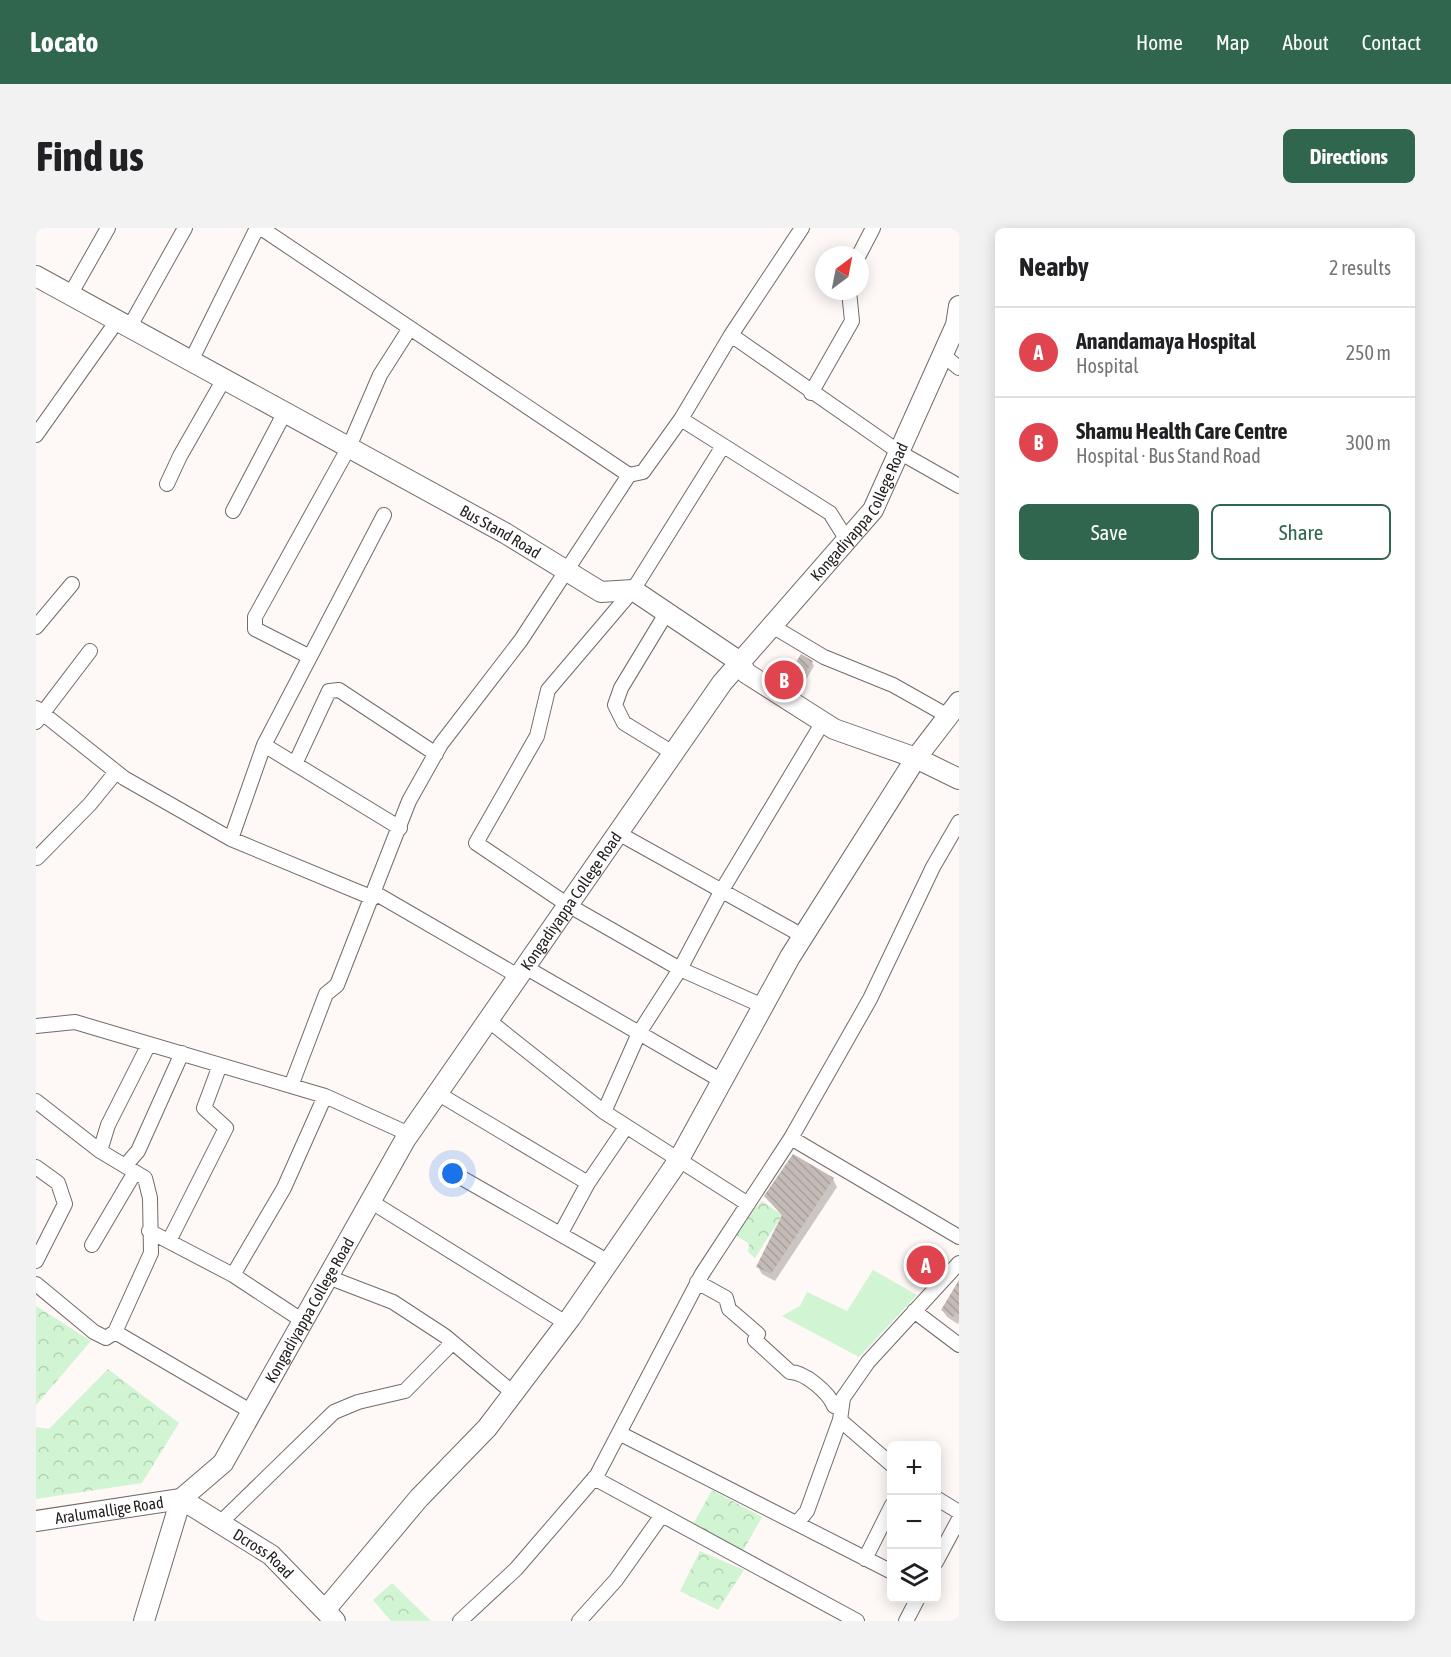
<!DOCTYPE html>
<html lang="en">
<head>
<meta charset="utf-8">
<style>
	body { margin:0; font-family:"Asap Condensed",sans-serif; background:#f2f2f2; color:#202124 }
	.controls { position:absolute; right:18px; bottom:18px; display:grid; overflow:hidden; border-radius:9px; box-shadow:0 3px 15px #0003 }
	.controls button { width:54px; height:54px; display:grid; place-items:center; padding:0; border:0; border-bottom:2px solid #e0e0e0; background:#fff; color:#202124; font:30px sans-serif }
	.compass { position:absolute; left:779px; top:18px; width:54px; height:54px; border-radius:50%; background:#fff; box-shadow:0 3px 15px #0003; rotate:32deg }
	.you { position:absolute; left:417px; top:946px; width:21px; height:21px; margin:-15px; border:4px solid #fff; border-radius:50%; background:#1a73e8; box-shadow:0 0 0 9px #1a73e833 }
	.badge { display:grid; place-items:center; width:39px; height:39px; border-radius:50%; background:#2f664d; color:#fff; font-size:20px; font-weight:700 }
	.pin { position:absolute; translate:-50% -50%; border:3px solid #fff; box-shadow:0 2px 6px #0006 }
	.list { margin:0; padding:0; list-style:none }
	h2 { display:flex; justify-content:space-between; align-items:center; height:78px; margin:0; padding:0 24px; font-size:26px }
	h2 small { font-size:20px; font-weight:400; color:#757577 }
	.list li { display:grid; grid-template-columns:39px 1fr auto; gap:18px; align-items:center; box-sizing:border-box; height:90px; padding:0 24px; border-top:2px solid #e0e0e0 }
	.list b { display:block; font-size:22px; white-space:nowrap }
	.list p { margin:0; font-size:20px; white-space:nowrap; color:#757577 }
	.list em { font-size:20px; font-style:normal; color:#757577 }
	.actions { display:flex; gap:12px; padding:18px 24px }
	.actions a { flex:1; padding:14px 0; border:2px solid #2f664d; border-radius:9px; text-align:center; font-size:21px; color:#2f664d }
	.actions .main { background:#2f664d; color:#fff }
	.icon { flex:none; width:33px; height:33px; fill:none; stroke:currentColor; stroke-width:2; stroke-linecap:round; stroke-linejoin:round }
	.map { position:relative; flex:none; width:923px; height:1393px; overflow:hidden; border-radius:9px }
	header { display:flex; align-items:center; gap:36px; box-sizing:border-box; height:84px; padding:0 30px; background:#2f664d; color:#fff }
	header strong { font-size:28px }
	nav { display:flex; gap:33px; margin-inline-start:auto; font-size:21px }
	.intro { display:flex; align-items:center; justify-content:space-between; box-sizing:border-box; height:144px; padding:0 36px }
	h1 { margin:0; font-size:42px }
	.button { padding:15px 27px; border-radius:9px; background:#2f664d; color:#fff; font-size:21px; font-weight:700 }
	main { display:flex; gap:36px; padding:0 36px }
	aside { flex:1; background:#fff; border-radius:9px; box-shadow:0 3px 15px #0003 }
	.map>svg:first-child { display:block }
	.green { fill:#d1f5d2 }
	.park { fill:url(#park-crowns) }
	.shadow { fill:#0003 }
	.building { fill:url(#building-back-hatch) }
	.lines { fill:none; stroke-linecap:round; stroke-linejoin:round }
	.street-casing { stroke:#736b68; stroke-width:16 }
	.secondary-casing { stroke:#736b68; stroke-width:22 }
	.street { stroke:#fff; stroke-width:14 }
	.secondary { stroke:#fff; stroke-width:20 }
	.labels { text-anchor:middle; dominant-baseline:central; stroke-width:4.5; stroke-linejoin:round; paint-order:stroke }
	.street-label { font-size:16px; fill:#211d1c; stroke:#fef8f6 }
</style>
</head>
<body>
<header>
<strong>Locato</strong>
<nav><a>Home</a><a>Map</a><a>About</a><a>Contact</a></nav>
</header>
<div class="intro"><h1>Find us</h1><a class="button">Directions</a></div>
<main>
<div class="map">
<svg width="923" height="1393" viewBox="0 0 923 1393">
	<defs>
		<pattern id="park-crowns" width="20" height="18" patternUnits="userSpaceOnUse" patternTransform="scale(1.5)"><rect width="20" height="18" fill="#d1f5d2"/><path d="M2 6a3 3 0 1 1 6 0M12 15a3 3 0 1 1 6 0" fill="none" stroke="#b3d2b4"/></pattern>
		<pattern id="building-back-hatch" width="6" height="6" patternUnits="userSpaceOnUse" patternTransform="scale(1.5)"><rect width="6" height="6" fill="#c4bbb7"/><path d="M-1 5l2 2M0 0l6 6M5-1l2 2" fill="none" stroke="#a8a09d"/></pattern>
	</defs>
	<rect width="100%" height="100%" fill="#fef8f6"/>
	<!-- green -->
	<path class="green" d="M837,1042L881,1067L823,1129L746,1088L764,1078L771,1064L811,1083Z"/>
	<!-- park -->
	<path class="park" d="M726,973L746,987L719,1030L712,1024L713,1016L700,1007L712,987Z
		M0,1078L55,1113L0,1177Z
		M72,1141L143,1195L106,1255L0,1271V1199L13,1201Z
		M676,1262L726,1289L704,1328L655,1300Z
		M664,1323L708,1342L682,1382L644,1363Z
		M356,1355L395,1393H355L337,1372Z"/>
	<!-- shadow -->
	<path class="shadow" d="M776,434L778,438L762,466L745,455L742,450H753Z
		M757,928L797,951L801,959L739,1053L726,1046L722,1039L747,989L730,968Z
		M875,1040H905L908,1045L897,1057L878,1045Z
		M923,1056V1093L922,1096L911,1089L906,1082Z"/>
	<!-- building -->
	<path class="building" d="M765,426L777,433L759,462L741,450L745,443L752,447Z
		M757,926L798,950L735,1046L720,1039L746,987L728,968Z
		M883,1025L907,1039L894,1053L873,1040Z
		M923,1052V1088L920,1085L917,1089L905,1082Z"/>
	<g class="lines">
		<defs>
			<path id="street" d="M225,0L593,247L607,244L645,191L695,107
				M766,0L695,107L863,224L923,258
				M823,27L837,0
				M34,67L72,0
				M93,100L149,0
				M906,126L923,140
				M155,133L221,0
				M775,165L816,93L813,63
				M645,191L794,285L811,312
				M0,207L81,93
				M687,218L597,362L512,462L501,508L440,615L532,677L644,741L727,778
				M131,256L144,228L188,151
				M197,283L249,184
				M631,384L585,460L579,477L588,495L637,525
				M736,398L788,429L857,457L912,488
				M0,399L36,356
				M274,429L219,401V389L313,219L344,147L374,100
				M0,480L88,550L195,611L228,517L348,287
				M0,494L54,423
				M228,517L364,600
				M259,536L293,463L303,462L400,526
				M582,605L767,708
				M195,611L337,670
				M1,630L54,576L80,544
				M339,665L482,748
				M489,739L686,853
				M452,792L568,884L712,976
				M0,798L39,794L289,868L373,906
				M255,858L290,766L301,757L373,573L405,516L485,412L593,247
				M401,865L552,955
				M0,873L64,923L109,950L114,970L115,1025L79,1104L70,1110L58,1104L0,1056
				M568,884L603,805L644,741L686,662L787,494
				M755,910L923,1009
				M64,923L72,897L113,816
				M89,938L102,923L146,825
				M0,939L22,955L29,976L0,1033
				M424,949L573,1034
				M334,973L530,1095
				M113,1003L197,1047L267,1093
				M525,1005L552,955L590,899
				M133,1013L190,900L168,880L184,837
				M56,1017L99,944
				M197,1047L248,960L289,868
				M292,1049L357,1074L409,1108L476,1164
				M661,1054L690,1070L693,1081L722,1106L719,1112L754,1144C769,1144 793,1165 798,1178L805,1180
				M878,1083L923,1117
				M79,1104L216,1184
				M583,1205L856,1344
				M856,1237L804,1192L807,1170L832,1134L923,1035
				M558,1250L821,1393
				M900,1270L923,1284
				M184,1295L298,1184L322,1174L369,1163L416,1115
				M761,1295L771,1283L804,1192
				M829,1331L856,1277
				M900,1334L923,1291
				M424,1393L480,1341L561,1247L666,1046L755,910L834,771L897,639L923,594
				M543,1393L580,1352L626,1287
				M870,1393L882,1370"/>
			<g id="secondary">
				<path id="s1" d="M0,48L469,305L565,364L597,362L704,434L710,445L798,501L880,530L923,551"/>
				<path id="s2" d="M145,1271L187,1235L369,912L686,455L837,282L920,97L923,78"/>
				<path id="s3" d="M145,1271L235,1327L299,1393"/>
				<path id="s4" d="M0,1293L145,1271"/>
				<path d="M289,1382L383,1270L451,1200L535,1089L642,933L754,729L880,530L923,474"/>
				<path d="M108,1393L145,1271"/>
			</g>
		</defs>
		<!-- street casing -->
		<use href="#street" class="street-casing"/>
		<!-- secondary casing -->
		<use href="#secondary" class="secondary-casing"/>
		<!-- street -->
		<use href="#street" class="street"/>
		<!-- secondary -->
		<use href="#secondary" class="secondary"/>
	</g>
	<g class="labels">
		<!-- street labels -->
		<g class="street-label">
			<text stroke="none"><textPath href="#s2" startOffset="1203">Kongadiyappa College Road</textPath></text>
			<text stroke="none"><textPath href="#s1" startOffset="530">Bus Stand Road</textPath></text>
			<text stroke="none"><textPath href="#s2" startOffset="717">Kongadiyappa College Road</textPath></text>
			<text stroke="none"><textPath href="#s2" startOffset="231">Kongadiyappa College Road</textPath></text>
			<text stroke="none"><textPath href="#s4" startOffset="74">Aralumallige Road</textPath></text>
			<text stroke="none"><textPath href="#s3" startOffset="99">Dcross Road</textPath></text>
		</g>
	</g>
</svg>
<div class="controls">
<button>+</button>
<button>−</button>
<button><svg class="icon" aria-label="layers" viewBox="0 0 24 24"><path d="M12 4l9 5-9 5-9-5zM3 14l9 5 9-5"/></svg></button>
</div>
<svg class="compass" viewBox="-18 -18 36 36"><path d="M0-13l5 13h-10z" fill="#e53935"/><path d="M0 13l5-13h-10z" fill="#757577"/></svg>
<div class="you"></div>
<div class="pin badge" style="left:890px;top:1037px;background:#e0444e">A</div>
<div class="pin badge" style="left:748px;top:452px;background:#e0444e">B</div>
</div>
<aside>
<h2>Nearby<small>2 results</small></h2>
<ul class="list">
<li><span class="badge" style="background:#e0444e">A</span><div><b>Anandamaya Hospital</b><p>Hospital</p></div><em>250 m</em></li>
<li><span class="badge" style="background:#e0444e">B</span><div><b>Shamu Health Care Centre</b><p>Hospital · Bus Stand Road</p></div><em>300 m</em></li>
</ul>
<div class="actions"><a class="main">Save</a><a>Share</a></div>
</aside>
</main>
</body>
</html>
